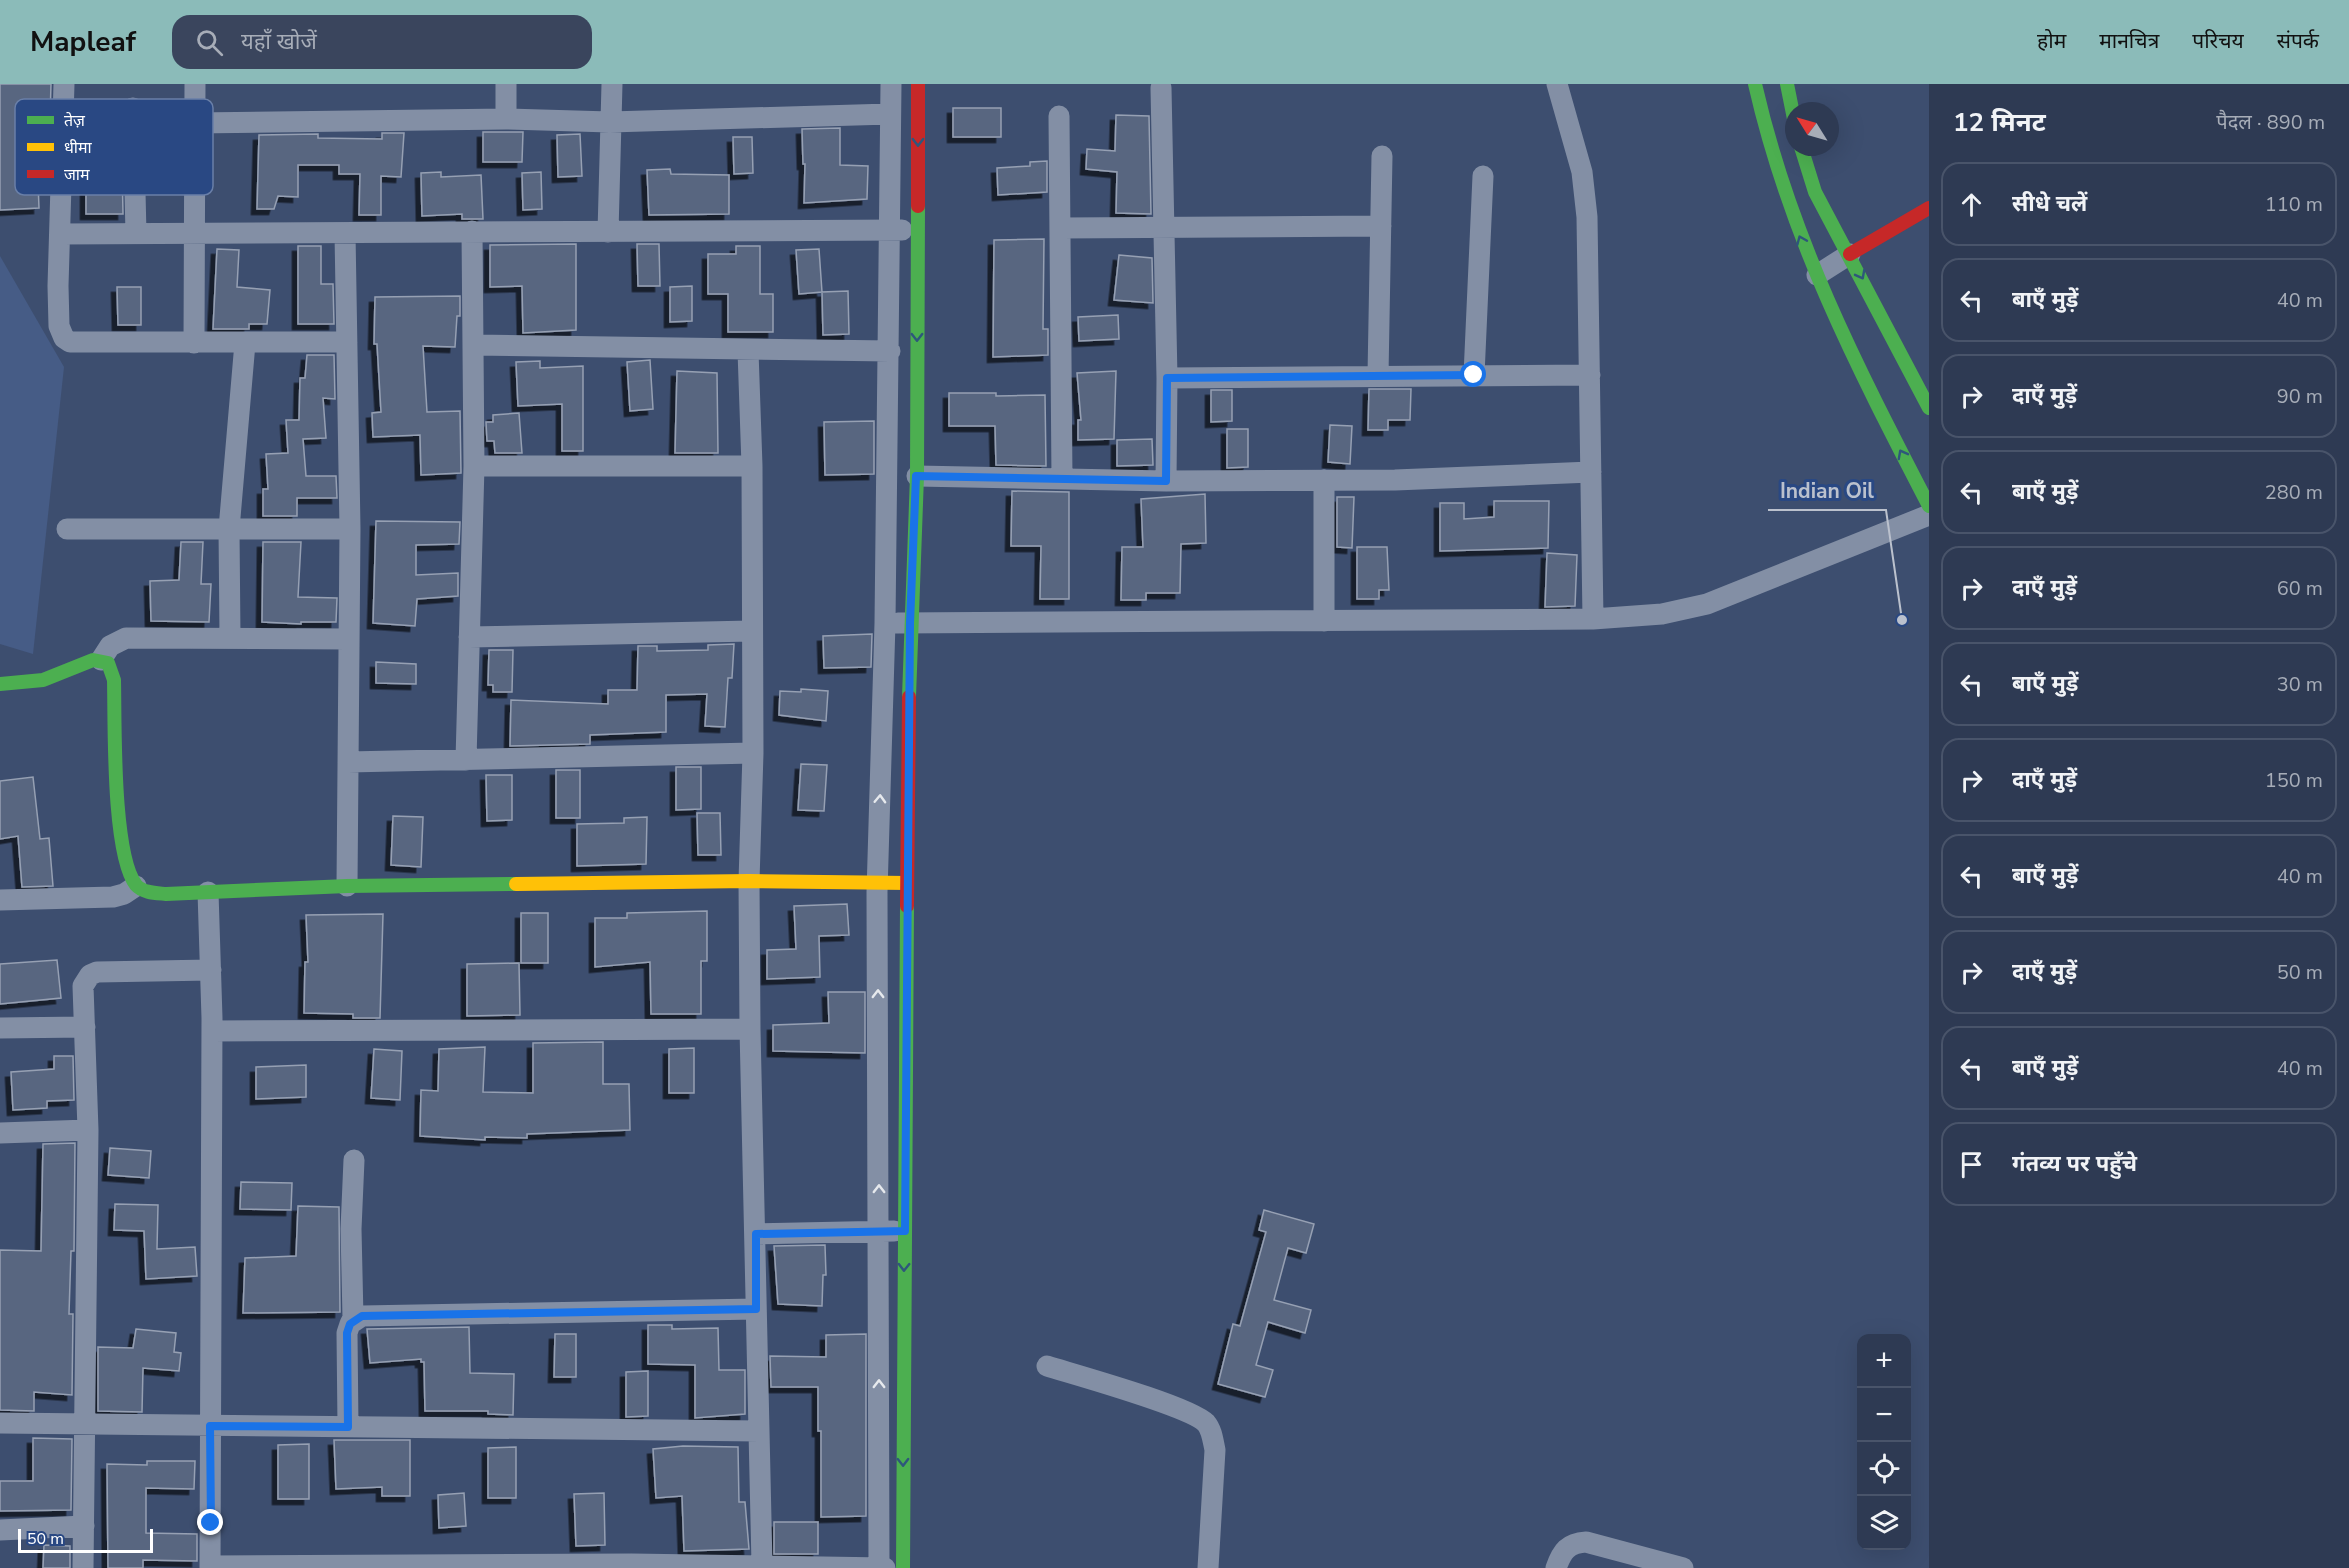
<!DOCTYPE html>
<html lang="hi">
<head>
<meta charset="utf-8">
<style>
	body { margin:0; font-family:"Nunito Sans","Noto Sans Devanagari",sans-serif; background:#3a455d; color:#f1f3f6 }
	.controls { position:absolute; right:18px; bottom:18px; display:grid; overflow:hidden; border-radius:12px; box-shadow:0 6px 24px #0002 }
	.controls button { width:54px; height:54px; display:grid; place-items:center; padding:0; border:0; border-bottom:2px solid #49546a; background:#2e3a53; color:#f1f3f6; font:30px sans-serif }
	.compass { position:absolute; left:1785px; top:18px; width:54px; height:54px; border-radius:50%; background:#2e3a53; box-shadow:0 6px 24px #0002; rotate:307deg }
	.scale { position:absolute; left:18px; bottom:15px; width:135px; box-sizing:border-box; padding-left:6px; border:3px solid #fff; border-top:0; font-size:16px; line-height:21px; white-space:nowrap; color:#fff; -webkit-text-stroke:4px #294883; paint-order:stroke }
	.stop { position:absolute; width:18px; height:18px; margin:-14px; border:4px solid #1a73e8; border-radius:50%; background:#fff }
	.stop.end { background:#1a73e8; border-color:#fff; box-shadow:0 2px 6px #0008 }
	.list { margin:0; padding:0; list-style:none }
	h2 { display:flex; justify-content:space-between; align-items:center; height:78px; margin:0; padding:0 24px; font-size:26px }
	h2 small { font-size:20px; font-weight:400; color:#a7adb8 }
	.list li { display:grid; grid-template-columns:39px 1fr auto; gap:18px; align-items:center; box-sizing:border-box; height:84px; margin:0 12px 12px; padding:0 12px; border:2px solid #49546a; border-radius:18px }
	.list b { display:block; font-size:22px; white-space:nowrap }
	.list em { font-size:20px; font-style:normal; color:#a7adb8 }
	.icon { flex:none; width:33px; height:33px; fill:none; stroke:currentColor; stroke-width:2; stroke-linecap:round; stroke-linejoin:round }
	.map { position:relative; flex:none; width:1929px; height:1484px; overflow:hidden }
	header { display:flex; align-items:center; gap:36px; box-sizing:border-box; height:84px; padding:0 30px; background:#8bbbb9; color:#111 }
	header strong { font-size:28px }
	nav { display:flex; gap:33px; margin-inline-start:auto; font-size:21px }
	.search { width:420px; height:54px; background:#3a455d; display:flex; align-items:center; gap:15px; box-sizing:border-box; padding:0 21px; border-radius:18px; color:#a7adb8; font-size:22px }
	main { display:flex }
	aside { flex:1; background:#2e3a53 }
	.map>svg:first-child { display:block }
	.water { fill:#465c86 }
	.building { fill:#586680; stroke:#96a0b3; stroke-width:1.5; filter:url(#shadow) }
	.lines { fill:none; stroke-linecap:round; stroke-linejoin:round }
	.street { stroke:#838fa5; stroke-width:21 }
	.fast { stroke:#4caf50; stroke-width:14 }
	.slow { stroke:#ffc107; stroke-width:14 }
	.jam { stroke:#c62828; stroke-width:14 }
	.oneway { stroke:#2e577b }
	.oneway2 { stroke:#e6e9ed }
	.route { stroke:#1a73e8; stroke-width:8 }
	.key { fill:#294883; stroke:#697fa8; stroke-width:1.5 }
	.key-label { font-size:16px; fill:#fff }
	.leader { fill:none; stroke:#bbc1cd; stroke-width:2 }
	.callout-dot { fill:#bbc1cd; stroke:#294883; stroke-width:2 }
	.callout-label { font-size:21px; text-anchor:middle; font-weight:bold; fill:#bbc1cd; stroke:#294883; stroke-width:6; stroke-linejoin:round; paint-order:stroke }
</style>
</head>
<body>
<header>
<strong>Mapleaf</strong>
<div class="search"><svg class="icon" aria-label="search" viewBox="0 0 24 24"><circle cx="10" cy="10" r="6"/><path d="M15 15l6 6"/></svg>यहाँ खोजें</div>
<nav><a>होम</a><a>मानचित्र</a><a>परिचय</a><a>संपर्क</a></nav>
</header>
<main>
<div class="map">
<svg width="1929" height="1484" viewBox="0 0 1929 1484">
	<defs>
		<filter id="shadow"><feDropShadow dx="-5.5" dy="5.5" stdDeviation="0" flood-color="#0009"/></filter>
	</defs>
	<rect width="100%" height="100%" fill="#3d4e6f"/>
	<!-- water -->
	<path class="water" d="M0,172L64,283L33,570L0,560Z"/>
	<!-- building -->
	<path class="building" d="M0,0H51L49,70L37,71L39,124L0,126Z
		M953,24H1001V53H953Z
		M1116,31L1149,32L1151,130L1116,129L1117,88L1086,85L1087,65L1115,67Z
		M86,35H121L123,130H86Z
		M840,44V81L868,82L867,115L804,119L805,80H803L802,45Z
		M483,48H523L522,78H483Z
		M382,49H404L401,93L381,92V131H359L360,90H339V81H298V113L278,112L274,125H257L259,51L318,50V54L382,55Z
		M580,50L582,92L558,93L557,51Z
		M733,53H752L753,89L734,90Z
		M1047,77V108L998,111L997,84L1030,82V78Z
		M670,85L671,90L729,91V130L649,131L647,86Z
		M441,88V93L481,91L483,135H462V130L422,132L421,89Z
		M541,88L542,125L523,126L522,89Z
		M1044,155L1043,245H1048V271L993,273L994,156Z
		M576,160V246L523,249L522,202L490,203V161Z
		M637,160H659L660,202H638Z
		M298,162H321V200H333L334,240H298Z
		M736,162H760V210H773V248H728V210H708V170H736Z
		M217,165L239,166L237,203L270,206L267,240H249V245H213Z
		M819,165L822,208L799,210L796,166Z
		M1119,171L1152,174L1153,219L1114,216Z
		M692,202V237L670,238V203Z
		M117,203H141V241H118Z
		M848,207L849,250L823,251L822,208Z
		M460,212V232H457L455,263L423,262L427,328L460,327L461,389L421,391L420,351L373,353L372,329L381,328L377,260H374L375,213Z
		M1118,231L1119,255L1079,257L1078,233Z
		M307,271H334L335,315L323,314L326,354L303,355L306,392H336L337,414H297V432H263V405H268L266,370L288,369L286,336H299L300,294H305Z
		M650,276L653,325L630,327L627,278Z
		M540,277V284L583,282V367H562V320L518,322L516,278Z
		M677,287L717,289L718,369H675Z
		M1116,287L1114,355L1078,356V336H1081L1077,289Z
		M1369,305H1411L1410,336H1388V346H1368Z
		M1211,306H1232V337L1211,338Z
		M949,309H996V312L1045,311L1046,382L996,381L995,342H949Z
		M519,329L522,369H495L494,357H487L486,338H493V331Z
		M874,337V390L825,391L824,338Z
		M1330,341L1352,342L1350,380L1328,378Z
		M1227,345H1248V383L1227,384Z
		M1152,355L1153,381L1117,382V356Z
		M1012,407L1069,408V515H1040L1041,462H1011Z
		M1205,410L1206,459L1181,460L1180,509H1146V516H1121L1122,463H1143L1141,415Z
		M1337,413H1354L1352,464L1337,463Z
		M1494,417H1549L1548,464L1440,467V419H1464V435L1494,433Z
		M376,437L460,438L459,460L416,461V491L458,489V512L417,515L415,542L373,539Z
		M181,458H203L201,500H211L209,538L151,537L150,497L179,496Z
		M263,458H301L298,513L337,514L336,538H301V540L262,538Z
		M1357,463H1387L1389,506H1379V515H1357Z
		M1547,469L1577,471L1575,522L1545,523Z
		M872,550L871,583L824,584L823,552Z
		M734,560L732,594H728L725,643L705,642L707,610L666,611V648L590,651V660L510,662L511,616L608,620V606H637L638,562H657V567L708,566V561Z
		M489,566H513L512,608H493V601H488Z
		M376,578L416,580V600L376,599Z
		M801,605L828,607L826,637L779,631L780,607L801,608Z
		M801,680L827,681L824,727L798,726Z
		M676,683H701V725L676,726Z
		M556,686H580V734H556Z
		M486,691H512V736L487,737Z
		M33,693L40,755L49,754L53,802L22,803L18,752L0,755V697Z
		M697,729H720L721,771H698Z
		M393,732L423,733L421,783L391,781Z
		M647,733L646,780L577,782V740L624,739V734Z
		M847,820L849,851L819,852L820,893L767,895V866L796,865L794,822Z
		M707,827V877H701V930H651L650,878L595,883V834H627V829Z
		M521,829H548V879H521Z
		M383,830L380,934H353V930L304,929L305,878H308L306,831Z
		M57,876L61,914L0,920V880Z
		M519,879L520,931L467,932V880Z
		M828,908H865V969L773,967V941L829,939Z
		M603,958V1000H629L630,1046L527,1050V1054L485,1053V1056L420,1052L421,1006L438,1007L439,965L485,963L483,1008L533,1009V959Z
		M694,964V1009H669V965Z
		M374,965L402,967L400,1016L371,1014Z
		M54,972H73L74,1016L47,1017V1024L13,1026L11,988L54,985Z
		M306,981V1013L256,1015V983Z
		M75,1059L74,1167H71L69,1230H73L72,1311L34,1308V1327L0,1326V1166L41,1167L43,1060Z
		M110,1064L151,1067L149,1094L108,1091Z
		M241,1098L292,1099L291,1126L240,1125Z
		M115,1120L158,1121L157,1165L195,1163L197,1192L146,1195L144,1147L114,1146Z
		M298,1122L339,1123L340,1228L243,1229L245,1174L296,1172Z
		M1264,1126L1314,1140L1306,1169L1288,1164L1274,1216L1311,1226L1305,1249L1268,1238L1256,1281L1273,1286L1265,1313L1218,1300L1233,1240L1240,1242L1266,1148L1259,1146Z
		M825,1161L826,1191H823L822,1222L778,1220L774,1162Z
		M648,1241H672V1245L718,1244L719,1286H745V1330L695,1334V1281L648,1280Z
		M469,1243L470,1289L514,1290L513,1331L488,1330V1327H425L424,1278H421V1275L370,1279L367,1245Z
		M136,1245L176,1249L174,1268L181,1269L179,1287L143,1284L142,1328L98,1327V1263L133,1264Z
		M555,1250H576V1293H554Z
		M866,1250V1432L821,1433V1347H818V1303H771L770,1272L826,1273V1251Z
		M648,1287V1332L626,1333V1288Z
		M33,1354L72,1355L71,1426L0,1427V1397H33Z
		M334,1356H410V1412H382V1403L336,1405Z
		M309,1360V1415H278V1361Z
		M683,1362L738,1363L739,1418H745L749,1465L684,1467L682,1412L656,1414L653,1365Z
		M516,1363V1414H488V1364Z
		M147,1377H195L194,1405L146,1404V1449L197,1450V1477L143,1476V1484H108L107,1380L147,1381Z
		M464,1409L466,1442L439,1444L438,1411Z
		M604,1409L605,1461L576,1462L574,1410Z
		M774,1438H818V1470H774Z
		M44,1461L70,1462V1484H43Z"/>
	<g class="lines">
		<!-- street -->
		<path class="street" d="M64,0L58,202L59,242L64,254L70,258H347
			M506,0V35
			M1557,0L1582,88L1587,133L1593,535
			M1161,4L1167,294L1166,397
			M133,24L136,150
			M1059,32L1062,395
			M195,39L506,35L610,38L890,30
			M1061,144L1381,142
			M608,148L612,0
			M345,149L350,445L347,802
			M60,150L902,146
			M1817,191L1850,170
			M194,259L195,0
			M475,261L890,267
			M748,267L752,382L753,669L749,797L750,945L762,1481
			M1378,291L1382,72
			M1474,291L1483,92
			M1167,294L1590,291
			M474,382H752
			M917,392L1166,397L1395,396L1591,388
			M1324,396V537
			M67,445H350
			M898,539L1593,535L1662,530L1707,520L1929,431
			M230,553L229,445L245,259
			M469,553L751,547
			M101,576L110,562L126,554L349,555
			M466,676L474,382L472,147
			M348,678L753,669
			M208,808L212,934L210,1484
			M0,816L113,813L124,810L136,802
			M0,944L85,943
			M212,947L750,945
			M0,1049L88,1046
			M756,1150L894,1147
			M350,1240L353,1234L351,1145L354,1076
			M1047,1282C1076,1291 1189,1322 1206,1339C1212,1346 1213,1357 1215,1366L1208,1484
			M0,1339L759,1347
			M348,1343L347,1249L350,1240L362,1232L756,1225
			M0,1446L84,1442
			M210,1482L632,1480L885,1484
			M83,1484L88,1046L83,902L90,891L97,888L211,886
			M879,1484L877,808L885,539L891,0
			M1556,1484C1562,1467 1568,1459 1586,1458L1683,1484"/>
		<!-- fast -->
		<path class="fast" d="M1755,0C1790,154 1857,283 1929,422
			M1787,0L1794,35
			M1801,63L1815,108L1929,324
			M0,600L43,596L93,576L108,579L114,596C115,638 112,770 136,801C143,809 156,809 166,810L347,802L516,800
			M909,613L917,392L918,122
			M903,1484L907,822"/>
		<!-- slow -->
		<path class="slow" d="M516,800L749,797L907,799"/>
		<!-- jam -->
		<path class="jam" d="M918,122V0
			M1850,170L1929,124
			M907,822L909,613"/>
	</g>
	<!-- one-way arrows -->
	<defs><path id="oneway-chevron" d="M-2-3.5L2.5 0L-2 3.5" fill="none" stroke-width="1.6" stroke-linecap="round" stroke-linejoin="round" transform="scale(1.5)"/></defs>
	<g class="oneway">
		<use href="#oneway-chevron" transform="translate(918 58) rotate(90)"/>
		<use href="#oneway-chevron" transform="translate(1801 156) rotate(-113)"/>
		<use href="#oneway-chevron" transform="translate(1861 191) rotate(62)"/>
		<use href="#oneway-chevron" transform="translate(917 253) rotate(90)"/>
		<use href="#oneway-chevron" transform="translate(1902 370) rotate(-118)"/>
		<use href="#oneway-chevron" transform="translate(904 1183) rotate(91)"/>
		<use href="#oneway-chevron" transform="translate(903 1378) rotate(89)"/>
	</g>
	<g class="oneway2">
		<use href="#oneway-chevron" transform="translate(880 715) rotate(-88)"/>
		<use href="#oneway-chevron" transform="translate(878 910) rotate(-90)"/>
		<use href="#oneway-chevron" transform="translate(879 1105) rotate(-90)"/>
		<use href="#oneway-chevron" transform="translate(879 1300) rotate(-90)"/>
	</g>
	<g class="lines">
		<!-- route -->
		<path class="route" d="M211,1439L210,1342L348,1343L347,1249L350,1240L362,1232L756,1225V1150L905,1147L910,539L916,392L1166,397L1167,294L1474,291"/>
	</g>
	<!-- legend -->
	<rect x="15" y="15" width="198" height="96" rx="9" class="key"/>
	<rect x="27" y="32" width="27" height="8" fill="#4caf50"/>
	<rect x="27" y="59" width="27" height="8" fill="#ffc107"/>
	<rect x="27" y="86" width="27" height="8" fill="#c62828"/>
	<g class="key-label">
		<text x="64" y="42">तेज़</text>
		<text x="64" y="69">धीमा</text>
		<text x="64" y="96">जाम</text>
	</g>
	<!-- callouts -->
	<path class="leader" d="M1902 536L1886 426H1768"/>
	<circle class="callout-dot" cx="1902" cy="536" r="6"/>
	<g class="callout-label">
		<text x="1827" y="414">Indian Oil</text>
	</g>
</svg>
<div class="controls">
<button>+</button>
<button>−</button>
<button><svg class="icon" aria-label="locate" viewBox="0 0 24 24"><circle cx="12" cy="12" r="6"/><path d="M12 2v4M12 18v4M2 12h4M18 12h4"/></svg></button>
<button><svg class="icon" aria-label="layers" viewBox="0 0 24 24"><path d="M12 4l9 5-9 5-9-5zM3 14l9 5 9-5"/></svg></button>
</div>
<svg class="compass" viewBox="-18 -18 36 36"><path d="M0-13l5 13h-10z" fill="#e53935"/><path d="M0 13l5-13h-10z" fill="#a7adb8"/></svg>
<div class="scale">50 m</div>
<div class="stop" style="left:1474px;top:291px"></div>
<div class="stop end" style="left:211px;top:1439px"></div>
</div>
<aside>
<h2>12 मिनट<small>पैदल · 890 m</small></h2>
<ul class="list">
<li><svg class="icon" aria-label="ahead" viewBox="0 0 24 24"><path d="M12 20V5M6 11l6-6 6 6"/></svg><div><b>सीधे चलें</b></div><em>110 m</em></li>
<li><svg class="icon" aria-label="left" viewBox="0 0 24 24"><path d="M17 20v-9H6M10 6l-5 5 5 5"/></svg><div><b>बाएँ मुड़ें</b></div><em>40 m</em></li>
<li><svg class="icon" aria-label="right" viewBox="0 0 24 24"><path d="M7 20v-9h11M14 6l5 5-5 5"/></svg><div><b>दाएँ मुड़ें</b></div><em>90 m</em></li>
<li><svg class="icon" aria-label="left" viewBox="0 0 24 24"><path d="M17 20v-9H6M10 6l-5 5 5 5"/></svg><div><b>बाएँ मुड़ें</b></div><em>280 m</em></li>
<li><svg class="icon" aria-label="right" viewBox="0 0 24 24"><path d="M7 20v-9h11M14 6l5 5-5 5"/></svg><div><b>दाएँ मुड़ें</b></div><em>60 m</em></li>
<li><svg class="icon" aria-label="left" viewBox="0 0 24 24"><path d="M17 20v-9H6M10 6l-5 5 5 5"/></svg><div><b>बाएँ मुड़ें</b></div><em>30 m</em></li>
<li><svg class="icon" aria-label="right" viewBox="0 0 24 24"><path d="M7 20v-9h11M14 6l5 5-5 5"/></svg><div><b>दाएँ मुड़ें</b></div><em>150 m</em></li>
<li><svg class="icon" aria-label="left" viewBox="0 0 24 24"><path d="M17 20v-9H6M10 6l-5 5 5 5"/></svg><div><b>बाएँ मुड़ें</b></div><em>40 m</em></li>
<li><svg class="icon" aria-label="right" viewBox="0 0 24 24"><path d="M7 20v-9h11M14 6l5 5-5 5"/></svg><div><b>दाएँ मुड़ें</b></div><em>50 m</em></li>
<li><svg class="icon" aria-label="left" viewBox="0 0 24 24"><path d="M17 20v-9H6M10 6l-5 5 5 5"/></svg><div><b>बाएँ मुड़ें</b></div><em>40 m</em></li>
<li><svg class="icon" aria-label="arrive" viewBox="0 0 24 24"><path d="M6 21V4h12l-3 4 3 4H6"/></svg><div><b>गंतव्य पर पहुँचे</b></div></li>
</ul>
</aside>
</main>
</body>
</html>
